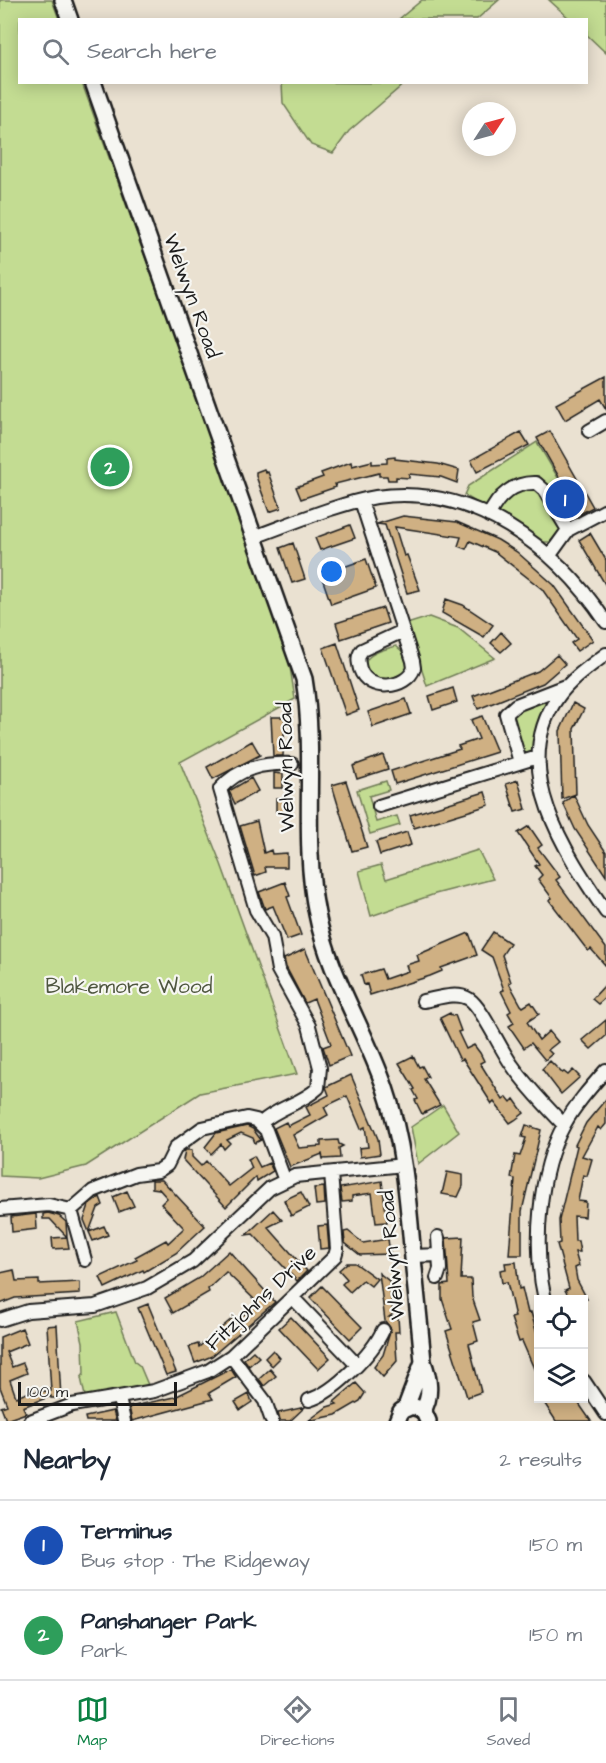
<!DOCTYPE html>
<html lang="en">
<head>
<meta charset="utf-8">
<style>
	body { margin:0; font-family:"Architects Daughter",sans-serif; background:#f6f6f7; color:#1f2937 }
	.controls { position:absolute; right:18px; bottom:18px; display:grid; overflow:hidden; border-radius:0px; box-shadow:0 3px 15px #0003 }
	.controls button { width:54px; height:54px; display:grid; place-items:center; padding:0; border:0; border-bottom:2px solid #e0e1e3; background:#fff; color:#1f2937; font:30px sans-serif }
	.compass { position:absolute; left:462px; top:102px; width:54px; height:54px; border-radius:50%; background:#fff; box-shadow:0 3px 15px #0003; rotate:54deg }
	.scale { position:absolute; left:18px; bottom:15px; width:159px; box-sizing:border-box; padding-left:6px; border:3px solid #1c1c1c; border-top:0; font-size:16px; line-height:21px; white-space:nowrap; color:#1c1c1c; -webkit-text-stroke:4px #f6f6f2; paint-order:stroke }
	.you { position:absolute; left:332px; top:572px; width:21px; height:21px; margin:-15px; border:4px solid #fff; border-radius:50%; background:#1a73e8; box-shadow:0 0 0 9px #1a73e833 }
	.badge { display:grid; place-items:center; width:39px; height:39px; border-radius:50%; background:#0b8043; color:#fff; font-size:20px; font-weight:700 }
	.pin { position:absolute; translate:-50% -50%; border:3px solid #fff; box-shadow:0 2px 6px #0006 }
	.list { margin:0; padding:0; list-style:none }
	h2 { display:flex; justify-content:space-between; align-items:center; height:78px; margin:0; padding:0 24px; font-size:26px }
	h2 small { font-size:20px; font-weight:400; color:#747a83 }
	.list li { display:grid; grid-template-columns:39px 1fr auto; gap:18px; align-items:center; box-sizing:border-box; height:90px; padding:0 24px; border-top:2px solid #e0e1e3 }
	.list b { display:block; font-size:22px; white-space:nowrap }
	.list p { margin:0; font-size:20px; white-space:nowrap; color:#747a83 }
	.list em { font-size:20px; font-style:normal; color:#747a83 }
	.icon { flex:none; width:33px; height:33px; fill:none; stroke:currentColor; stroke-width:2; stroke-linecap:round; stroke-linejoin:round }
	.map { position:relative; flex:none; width:606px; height:1421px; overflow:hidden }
	.search { position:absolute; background:#fff; box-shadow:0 3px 15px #0003; left:18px; right:18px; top:18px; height:66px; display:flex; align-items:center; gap:15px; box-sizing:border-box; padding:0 21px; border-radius:0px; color:#747a83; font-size:22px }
	.sheet { height:258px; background:#fff }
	nav { display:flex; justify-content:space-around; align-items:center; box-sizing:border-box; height:84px; border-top:2px solid #e0e1e3; background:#fff; font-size:16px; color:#747a83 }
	nav a { display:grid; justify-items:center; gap:3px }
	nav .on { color:#0b8043 }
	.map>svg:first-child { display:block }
	.green { fill:#c3dc92; stroke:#707c57; stroke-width:1.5 }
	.building { fill:#cfb083; stroke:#1c1c1c; stroke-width:1.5 }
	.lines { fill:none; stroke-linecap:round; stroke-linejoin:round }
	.minor-casing { stroke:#1c1c1c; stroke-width:16 }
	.major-casing { stroke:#1c1c1c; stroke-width:20 }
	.minor { stroke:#f6f6f2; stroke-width:12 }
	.major { stroke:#f6f6f2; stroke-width:15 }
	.labels { text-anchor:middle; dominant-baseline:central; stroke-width:4.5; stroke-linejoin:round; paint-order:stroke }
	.street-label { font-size:21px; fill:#1c1c1c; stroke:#f6f6f2 }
	.park-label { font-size:21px; fill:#4e563f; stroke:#f6f6f2 }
</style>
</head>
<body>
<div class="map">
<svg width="606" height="1421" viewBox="0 0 606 1421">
	<rect width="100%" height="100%" fill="#eae1d1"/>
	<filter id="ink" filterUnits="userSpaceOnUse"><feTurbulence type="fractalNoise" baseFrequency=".0167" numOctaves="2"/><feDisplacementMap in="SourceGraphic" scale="12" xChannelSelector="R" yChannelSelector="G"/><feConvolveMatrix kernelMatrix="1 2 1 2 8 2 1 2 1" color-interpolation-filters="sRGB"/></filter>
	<g filter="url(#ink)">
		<!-- green -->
		<path class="green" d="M0,0H52L59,19L20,20V82L82,83L287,648L295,699L180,762L221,864L297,1074L200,1093L86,1166L38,1178L0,1176Z
			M422,0H499L477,19H399Z
			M549,0H606V53L587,35L586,20L570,19Z
			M282,83V82L405,83L349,131L333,153L311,145L283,103Z
			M537,442L577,510L550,542H543L464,495L468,486Z
			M429,617L458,628L495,658L427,686L407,624Z
			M396,646L403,652L408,668L403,674L380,682C350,660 373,652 396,646Z
			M545,700L548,705L535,748L529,753L521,754L510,720L515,712Z
			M386,781L389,790L369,796L376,822L397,816L400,825L370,834L357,790Z
			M478,850L493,879L435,894L371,916L359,871L381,865L386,879Z
			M443,1105L459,1132L418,1164L411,1127Z
			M116,1312L135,1362L140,1366L148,1385L85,1396L81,1378L84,1374L83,1342L78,1321Z"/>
		<!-- building -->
		<path class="building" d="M606,377V409L600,399L565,420L556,404Z
			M550,431L593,507L580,514L537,438Z
			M521,432L529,445L477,472L471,460Z
			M395,457V459L438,464L459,470L457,483L441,477L409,474V478L396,477V480H388L387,476H379V473L335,484L336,487L301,499L296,487L323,477L321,473L351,462L352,466L372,461V464L387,463V458Z
			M264,469L266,473L268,472L281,508L269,512L256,476V472Z
			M403,516L457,522L498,540L517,552L554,585L593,640L577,651L571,643L577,639L542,589L495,552L470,541L466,549L458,546L461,537L395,527L404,556L407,555L420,590L407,593L385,525L377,524Z
			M350,525L355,538L320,550L315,538Z
			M590,533L606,560V586L579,540Z
			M293,543L305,579L292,583L280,548Z
			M366,559L376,588L331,604L321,575Z
			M446,599L463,605L493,625L484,637L442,613Z
			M383,608L388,623L341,639L336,623Z
			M501,632L511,643L501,652L491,643Z
			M337,643L359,710L346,715L323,648Z
			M557,655L565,664L543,683L478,709L473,696L538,671Z
			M453,688L457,702L433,710L429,696Z
			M406,699L411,714L373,727L368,712Z
			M573,703L584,709L574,729L576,794L562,799L560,731Z
			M482,716L497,752L395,784L391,771L460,749L458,746L479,739L471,720Z
			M271,717H285L283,756H273Z
			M252,741L260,755L213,779L207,767Z
			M383,755L388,769L357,779L353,766Z
			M274,773L283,774V788H274Z
			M251,778L258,791L235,804L229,791Z
			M518,780L526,809L515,812L506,784Z
			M346,781L367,847L352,851L332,785Z
			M485,792L489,805L414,828L410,815Z
			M574,795L588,825L606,852V876L575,829L563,803Z
			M276,798H286V812H276Z
			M257,821L264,853L271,850L272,854L287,853V867H265L266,872L255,876L240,826Z
			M529,826L542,845L538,848L560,877L556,880L606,948V966L591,949L588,951L549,900L552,898L538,879L542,875L535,866L539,864L518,833Z
			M407,832L411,845L380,855L376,842Z
			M285,882L290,896L287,897L301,935L287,940L273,906L265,909L259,892Z
			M493,932L510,943L502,955L511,982L509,983L521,1005L523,1007L531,1002L539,1014L527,1022L539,1040L549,1031L558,1042L548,1050L552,1054L545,1060L531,1043L524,1048L509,1026L514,1023L508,1013L511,1011L501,991L504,990L492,957L481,950Z
			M469,933L477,955L441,968L442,971L430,976L370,995L367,984L364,985L361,975L381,969L385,979L408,971L406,965L419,961L417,955Z
			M305,949L350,1056L329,1065L323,1047L331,1044L314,999L305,1003L286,967L284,959Z
			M606,984V997L598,1004L592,999Z
			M450,1013L452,1016L455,1015L461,1031L458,1032L466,1049L474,1045L480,1053L484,1061L480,1063L503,1100L507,1097L511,1102L514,1099L524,1113L515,1120L510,1123L494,1102L492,1104L463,1059L460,1060L440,1018Z
			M606,1020V1036L591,1049L582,1040Z
			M413,1056L419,1067L422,1066L428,1077L424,1079L440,1105L422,1114L415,1100L418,1099L413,1090L415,1089L399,1063Z
			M550,1061L562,1073L564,1072L568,1075L573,1070L580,1077L561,1094L542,1069Z
			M351,1075L378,1139L380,1154L360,1157L359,1148L368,1147L365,1127L361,1129L347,1096L324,1107L328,1115L293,1135L299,1148L321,1146V1141L338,1140L339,1144L343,1146L339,1148L340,1158L323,1159L322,1154L290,1167L274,1128L286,1122L288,1126L310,1115L306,1107L329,1095L326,1087Z
			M606,1099V1124L601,1130L598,1127L582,1156L592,1159L587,1176L583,1175L578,1201L586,1202L585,1217L574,1216L575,1241H578L580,1252H575L579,1266L575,1268L577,1280L587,1299H570L565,1290L569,1288L557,1244L560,1243L559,1220L577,1146L575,1145L586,1123Z
			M526,1125L541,1130L522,1211V1255H509L515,1179L511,1178L515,1155L520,1156L526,1138L522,1137Z
			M247,1126L253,1129L261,1140L255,1143L253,1138L241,1133L227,1140L230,1143L224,1149L221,1144L211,1154L205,1147L216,1133Z
			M185,1150H192V1157L201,1166L206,1161L229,1186L252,1168L248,1159L254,1156L260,1167L269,1163L273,1171L257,1181L256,1177L226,1207L183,1160Z
			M447,1172L463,1175V1186L458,1197L442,1194Z
			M152,1180H162L205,1226L176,1253L144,1272L143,1270L105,1288L100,1277L137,1260L135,1257L166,1240L168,1243L184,1228L161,1204L167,1198L159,1189L152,1188Z
			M382,1181L387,1222L376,1223L372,1193L352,1196V1201L342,1202L340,1188Z
			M324,1187L325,1204L316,1205L314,1188Z
			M127,1191L134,1206L119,1212L113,1197Z
			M301,1192L309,1207L291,1216L284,1200Z
			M100,1197L103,1205L98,1208L89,1232L84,1220L89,1205Z
			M273,1210L282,1220L268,1227L307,1271L297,1281L253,1234L246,1235Z
			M48,1213L59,1216L66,1222L67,1237L50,1219H43V1214Z
			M36,1214L37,1229L12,1232L11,1217Z
			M327,1225L329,1248L320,1249L318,1226Z
			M104,1226L108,1235L93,1241L89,1232Z
			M348,1231L363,1243L388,1239L390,1254L360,1255L345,1243L344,1232Z
			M67,1237L69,1248L53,1249L52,1238Z
			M463,1237L461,1279H471L472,1297L480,1320L473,1322L478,1341L469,1344L481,1392L467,1397L446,1331L452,1329L442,1299V1285L449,1284L446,1238Z
			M229,1251L275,1302L212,1356L195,1363L189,1347L198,1344L199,1347L234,1317L237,1321L257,1302L226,1272L208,1289L209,1292L173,1313L165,1298L199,1278Z
			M516,1262L519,1289L522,1288L528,1313L531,1312L538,1338V1378L522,1341L519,1342L511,1318L515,1317L507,1282L502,1283L500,1270L506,1269L505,1263Z
			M347,1263H355L377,1279L371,1286L363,1280L350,1292L342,1284L347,1279L339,1270Z
			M14,1270L16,1281L39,1280V1284L80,1282V1294L15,1298L0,1304V1273Z
			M379,1273L389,1281L393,1314L389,1317H398L399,1332H395L397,1361L383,1377L374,1367L383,1355L391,1329L385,1321Z
			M322,1286L362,1327L350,1339L310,1298Z
			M148,1304L176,1372L166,1375L138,1308Z
			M291,1317L330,1358L318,1369L279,1328Z
			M57,1325L61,1398H51V1396L23,1407L26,1413L6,1420L1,1407L7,1405L0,1387V1337L22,1328L28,1343L6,1352L12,1367L23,1363L27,1373L10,1380L16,1397L30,1392L51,1391L47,1326Z
			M273,1350L280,1358L272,1366L265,1358Z
			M253,1351L259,1357L249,1366L244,1359Z
			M231,1369L236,1377L209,1393L213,1399L132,1421L129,1407L175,1397Z
			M270,1369L276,1376L264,1386L259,1379Z
			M356,1383L365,1393L360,1401L336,1415L308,1421L327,1407L337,1404L334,1402Z
			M249,1394L252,1402L240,1410L235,1402Z
			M541,1398H575L591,1421H556Z
			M305,1407L290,1421H280L278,1413Z
			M113,1411L116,1421H86L85,1417Z"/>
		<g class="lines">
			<defs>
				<path id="minor" d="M589,431L606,421
					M361,501L413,661L414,668C407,689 368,693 360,669C358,661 357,657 362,650L403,631
					M489,516C497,496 514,482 536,483L544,490L568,530
					M254,537C290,524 340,503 376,497C473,483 556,547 606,622
					M550,555L568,530L606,510
					M606,654C589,667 571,679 558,697C508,768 565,852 606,912
					M520,762L506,714L516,705L565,686
					M379,806L538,757
					M423,1001C436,999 456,991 469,999C482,1007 500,1049 512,1065C527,1087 546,1106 564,1125
					M261,1123C278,1107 301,1104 318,1088L320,1068L309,1026L278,970L272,937L256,910L220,789C239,767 265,763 292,764
					M0,1209L49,1205L71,1210L93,1191L136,1174L158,1171L167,1165L176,1147L202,1128L247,1118L256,1120L266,1130L285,1181
					M71,1210L85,1260
					M412,1256L439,1255
					M437,1278L440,1269L438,1237
					M294,1299L356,1364
					M545,1300C533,1248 538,1172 564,1125C575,1105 591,1087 606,1070
					M0,1320L28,1311L95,1306L147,1288L193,1261L270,1188L295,1176L404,1165
					M231,1356L265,1401L272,1421
					M584,1381L606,1414
					M119,1398L124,1421
					M309,1400C334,1393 373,1353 383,1330
					M30,1421L72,1405L154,1391L208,1371L231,1356L335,1256L337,1249L331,1173"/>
				<path id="major" d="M63,0L70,20
					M93,82L304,679C317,757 301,836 317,914C329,976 365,1029 385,1088C404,1143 408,1200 413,1258C416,1292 420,1327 423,1362C429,1377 432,1396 423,1410
					M406,1407L423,1362
					M397,1421L401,1411L412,1406L423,1410L428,1421"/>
			</defs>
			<!-- minor casing -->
			<use href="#minor" class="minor-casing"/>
			<!-- major casing -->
			<use href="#major" class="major-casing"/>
			<!-- minor -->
			<use href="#minor" class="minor"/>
			<!-- major -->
			<use href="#major" class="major"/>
		</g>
	</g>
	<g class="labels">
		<!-- street labels -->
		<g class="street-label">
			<text transform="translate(192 296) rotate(70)">Welwyn Road</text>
			<text transform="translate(286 767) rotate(-91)">Welwyn Road</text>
			<text transform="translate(392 1255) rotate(-95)">Welwyn Road</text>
			<text transform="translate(261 1298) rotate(-43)">Fitzjohns Drive</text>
		</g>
		<!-- park labels -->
		<g class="park-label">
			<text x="129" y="986">Blakemore Wood</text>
		</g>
	</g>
</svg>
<div class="controls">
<button><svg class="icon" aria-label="locate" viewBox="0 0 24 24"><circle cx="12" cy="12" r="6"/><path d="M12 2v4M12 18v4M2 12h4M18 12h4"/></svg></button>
<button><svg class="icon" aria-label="layers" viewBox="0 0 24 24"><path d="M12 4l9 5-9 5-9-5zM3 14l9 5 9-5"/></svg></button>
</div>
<svg class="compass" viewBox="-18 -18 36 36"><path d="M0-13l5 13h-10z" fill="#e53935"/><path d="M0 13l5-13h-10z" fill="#747a83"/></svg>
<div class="scale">100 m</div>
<div class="you"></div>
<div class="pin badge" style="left:565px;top:499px;background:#1a4fb4">1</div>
<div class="pin badge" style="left:110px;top:467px;background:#2e9e5b">2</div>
<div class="search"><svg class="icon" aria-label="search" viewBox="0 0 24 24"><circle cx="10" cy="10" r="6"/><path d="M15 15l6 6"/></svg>Search here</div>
</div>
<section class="sheet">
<h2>Nearby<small>2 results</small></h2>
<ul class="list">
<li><span class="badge" style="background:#1a4fb4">1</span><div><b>Terminus</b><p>Bus stop · The Ridgeway</p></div><em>150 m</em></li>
<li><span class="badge" style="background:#2e9e5b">2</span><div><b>Panshanger Park</b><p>Park</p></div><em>150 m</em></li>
</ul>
</section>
<nav>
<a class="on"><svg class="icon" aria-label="map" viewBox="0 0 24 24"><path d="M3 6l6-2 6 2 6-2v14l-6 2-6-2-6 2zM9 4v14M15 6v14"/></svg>Map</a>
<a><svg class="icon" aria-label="directions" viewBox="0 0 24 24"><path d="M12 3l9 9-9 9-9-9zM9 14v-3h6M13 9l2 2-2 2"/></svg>Directions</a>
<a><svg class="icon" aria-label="saved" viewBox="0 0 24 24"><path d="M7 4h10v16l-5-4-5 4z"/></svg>Saved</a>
</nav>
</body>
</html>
